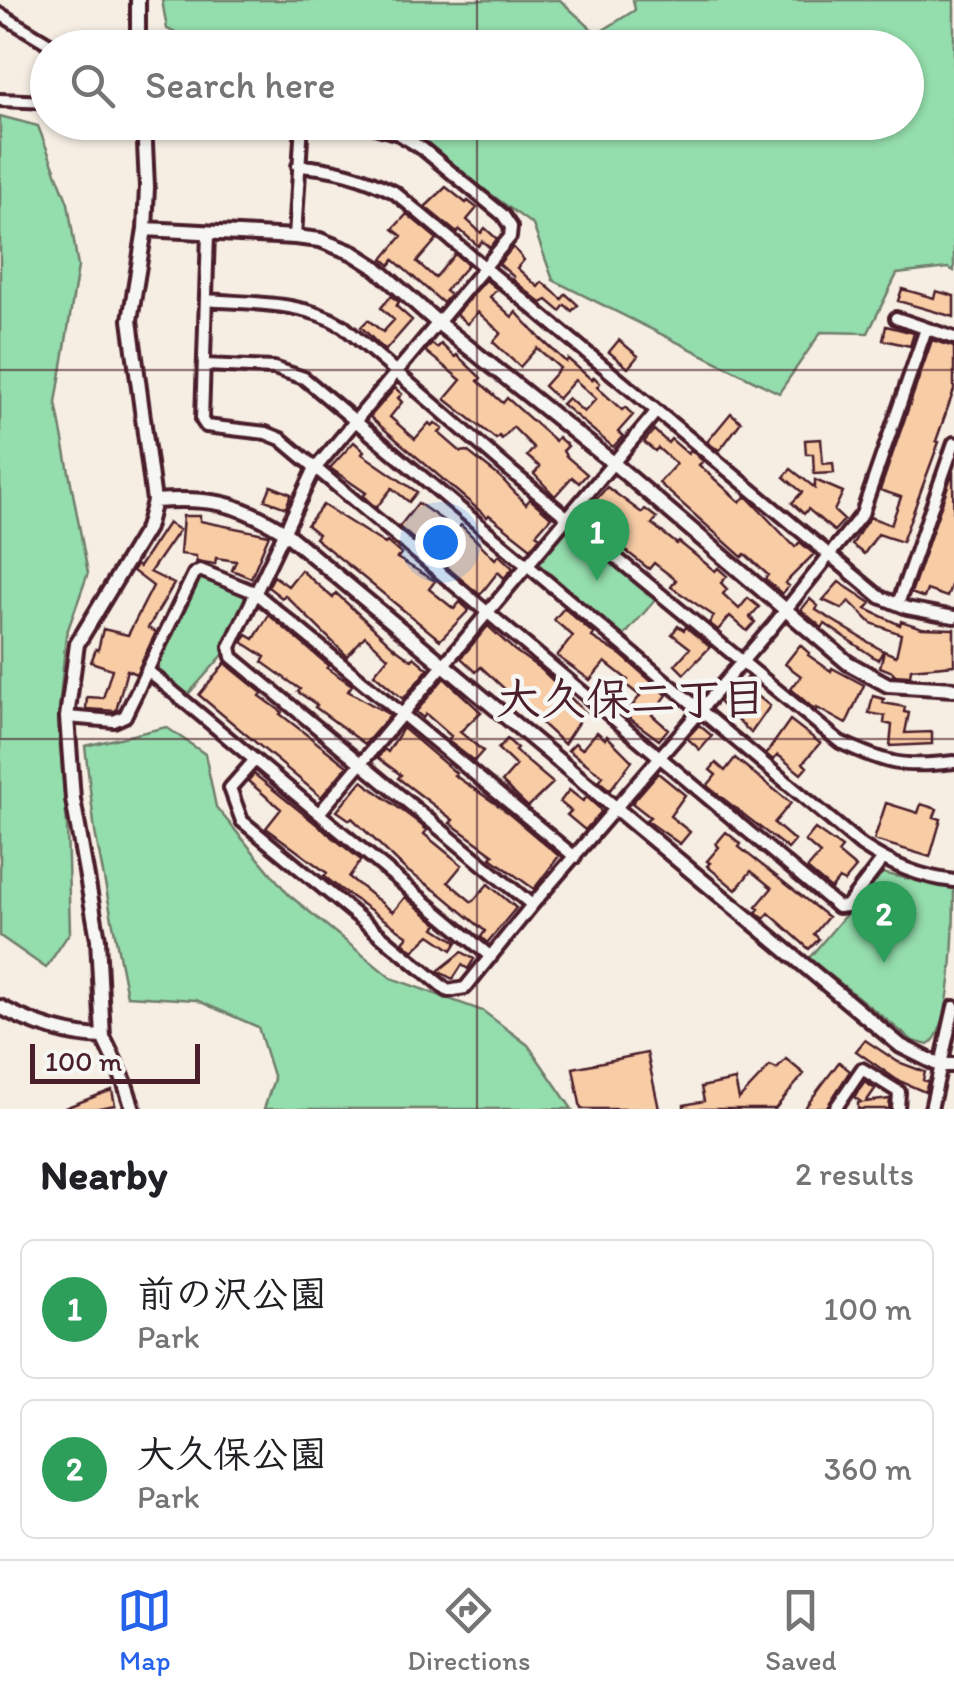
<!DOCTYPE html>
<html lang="en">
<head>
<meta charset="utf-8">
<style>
	body { margin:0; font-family:Itim,"Klee One",sans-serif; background:#f6f6f6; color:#202124 }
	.scale { position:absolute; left:30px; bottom:25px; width:170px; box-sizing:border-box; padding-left:10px; border:5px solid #4a1f2b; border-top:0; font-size:28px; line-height:35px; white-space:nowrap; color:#4a1f2b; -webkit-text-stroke:8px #f6f6f2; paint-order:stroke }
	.you { position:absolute; left:440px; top:542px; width:35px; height:35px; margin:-25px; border:8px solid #fff; border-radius:50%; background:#1a73e8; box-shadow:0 0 0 15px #1a73e833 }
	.badge { display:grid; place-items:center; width:65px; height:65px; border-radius:50%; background:#2563eb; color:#fff; font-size:32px; font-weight:700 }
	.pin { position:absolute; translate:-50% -82px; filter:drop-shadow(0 2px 5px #0008) }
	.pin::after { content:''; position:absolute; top:52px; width:35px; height:30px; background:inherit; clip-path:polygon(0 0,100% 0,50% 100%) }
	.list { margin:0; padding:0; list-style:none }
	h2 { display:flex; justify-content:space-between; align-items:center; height:130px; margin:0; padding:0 40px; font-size:42px }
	h2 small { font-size:32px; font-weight:400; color:#757577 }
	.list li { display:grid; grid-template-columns:65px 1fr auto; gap:30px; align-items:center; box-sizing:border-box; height:140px; margin:0 20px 20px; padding:0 20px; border:2px solid #e0e0e0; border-radius:15px }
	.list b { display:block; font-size:38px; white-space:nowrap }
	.list p { margin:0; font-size:32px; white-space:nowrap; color:#757577 }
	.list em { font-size:32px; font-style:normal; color:#757577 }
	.icon { flex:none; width:55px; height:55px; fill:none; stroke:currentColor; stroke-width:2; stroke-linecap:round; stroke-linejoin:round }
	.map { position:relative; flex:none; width:954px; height:1109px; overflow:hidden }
	.search { position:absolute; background:#fff; box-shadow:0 2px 8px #0004; left:30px; right:30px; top:30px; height:110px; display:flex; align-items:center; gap:25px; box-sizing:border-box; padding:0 35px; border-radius:55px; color:#757577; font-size:38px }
	.sheet { height:450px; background:#fff }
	nav { display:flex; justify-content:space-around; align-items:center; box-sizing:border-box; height:140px; border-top:2px solid #e0e0e0; background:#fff; font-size:28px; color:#757577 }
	nav a { display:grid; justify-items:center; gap:5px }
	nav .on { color:#2563eb }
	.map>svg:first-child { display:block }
	.green { fill:#94ddac; stroke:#6f7e6c; stroke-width:2.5 }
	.building { fill:#f8cda6; stroke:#4a1f2b; stroke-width:2.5 }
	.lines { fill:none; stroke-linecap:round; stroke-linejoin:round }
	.minor-casing { stroke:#4a1f2b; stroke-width:18 }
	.tertiary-casing { stroke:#4a1f2b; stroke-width:20 }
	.minor { stroke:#f6f6f2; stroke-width:10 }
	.tertiary { stroke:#f6f6f2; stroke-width:12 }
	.grid { fill:none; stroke:#4a1f2b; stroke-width:2.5; stroke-opacity:0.55 }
	.labels { text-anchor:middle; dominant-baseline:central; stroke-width:9; stroke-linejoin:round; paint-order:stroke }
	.neighbourhood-label { font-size:45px; font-weight:bold; fill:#4a1f2b; stroke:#f6f6f2 }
</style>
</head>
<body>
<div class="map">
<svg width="954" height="1109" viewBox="0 0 954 1109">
	<rect width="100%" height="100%" fill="#f6eee3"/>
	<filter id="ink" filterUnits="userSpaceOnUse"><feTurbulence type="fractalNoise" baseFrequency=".01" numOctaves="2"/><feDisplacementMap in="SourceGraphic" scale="20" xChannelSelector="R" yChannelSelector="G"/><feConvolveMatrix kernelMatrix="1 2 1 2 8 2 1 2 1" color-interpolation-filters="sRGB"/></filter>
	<g filter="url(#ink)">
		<!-- green -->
		<path class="green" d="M162,0H560L597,34L635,10L633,0H954V271L948,268L897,274L868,333L821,332L779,393L553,280L533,225L444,160L404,123L906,122V48L205,47L167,29Z
			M0,116L38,126L68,203L78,267L56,403L88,573L66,635L58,722L67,826L70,932L46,968L0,936Z
			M568,526L656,599L624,636L537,563Z
			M200,570L254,592L230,647L183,700L149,671Z
			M166,727L205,754L216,807L289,895L391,978L483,1011L528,1045L572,1109H264L274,1079L258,1027L196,1000L127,996L95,832L85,746Z
			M881,873L954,888C954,919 954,1031 928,1045L913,1041L809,958Z"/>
		<!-- building -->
		<path class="building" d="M446,187L466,203L468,201L477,208L467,220L481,233L485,228L497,239L490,248L482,241L478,246L460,230L457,233L425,207Z
			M407,214L437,239L417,262L435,278L455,254L468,265L445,291L450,295L443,303L394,260L390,265L383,259L402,236L393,229Z
			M513,247L524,260L517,268L538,287L542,282L562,299L566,294L578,305L572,311L565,305L560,311L547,300L541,303L512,279L514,277L499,264Z
			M486,280L497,289L490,297L512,317L516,312L541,339L566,362L568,359L592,380L594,377L600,383L597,387L622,410L625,407L633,415L618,432L623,436L613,447L562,404L568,398L584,412L596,399L584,388L575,380L558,399L544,386L560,368L537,348L520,367L493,342L501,333L478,312L467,324L456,314Z
			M902,289L934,298L936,291L954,296V317L898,301Z
			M391,296L399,302L396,306L412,320L385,351L361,327L368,320L383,332L394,320L381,308Z
			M886,326L914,333L910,346L883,340Z
			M619,340L638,356L628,368L609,352Z
			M932,340L954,347V390L936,441L939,442L902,542L878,534L864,554L852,545L862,528L870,517L891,525L901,497L880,490Z
			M432,344L437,348L441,344L455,357L457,355L481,378L478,381L503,403L507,398L555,441L558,437L568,446L563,451L566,456L587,474L579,483L572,477L555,496L534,474L540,467L527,456L534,448L513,427L502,439L499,436L496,439L445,399L461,380L425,351Z
			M395,388L402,394L398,398L402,402L390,417L415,439L429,423L432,426L435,423L443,429L439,433L461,452L467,451L500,477L526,504L530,499L551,517L536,534L540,537L531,548L489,515L487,517L370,417Z
			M731,413L741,422L720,450L715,448L707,442Z
			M654,430L668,443L671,439L688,454L691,450L703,461L699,465L719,483L740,502L746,496L795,547L800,542L814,554L785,583L789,586L782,594L765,579L768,575L745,554L742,557L659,483L676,464L658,448L655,451L644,442Z
			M821,439L823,464L833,463L834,473L814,474L813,454H806L805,440Z
			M354,442L364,451L362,454L417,492L409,502L392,488L376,508L363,496L366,493L330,468Z
			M791,469L815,488V480L843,492L834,511L844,520L834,531L808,509L804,514L792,503L802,492L784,477Z
			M953,471L954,577L947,597L927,590L924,598L911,593Z
			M271,486L291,494L286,508L265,500Z
			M607,487L642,513L645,509L657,518L652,524L677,544L679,542L715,571L718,568L727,576L721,583L727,589L723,594L739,609L748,598L759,607L750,617L755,622L747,631L730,616L718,630L709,623L714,616L671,587L676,580L654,563L649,569L582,516Z
			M418,503L457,530L461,525L495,559L499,555L513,568L504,578L498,572L480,595L399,527Z
			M323,505L385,544L387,542L401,554L397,558L435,581L429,589L454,609L460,602L469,610L440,640L315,538L318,534L307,525Z
			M183,516H200V521L269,535L251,578L232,570L236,561L216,558L215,564L196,561V556L180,554Z
			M168,523L179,530L150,572L174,584L148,628L156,632L136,674L127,670L116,711L86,709L87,697L103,698L112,669L91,662L96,649L98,650L103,629L128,635L153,586L133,571L136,565L139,567Z
			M301,570L333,598L336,593L395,648L412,660L414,657L428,669L403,699L374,674L388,657L365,636L347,656L285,595L282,598L268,587L274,576L288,586Z
			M839,582L871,603L866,609L900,625L901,621L922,628L954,629V665L911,669L910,676L893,675V672L880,667L884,651L896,656L901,634L871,623L849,601L842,609L823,600Z
			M810,599L818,606L816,610L883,651L878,660L825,624L822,628L801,610Z
			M564,608L594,634L592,637L621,655L667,695L652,715L668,729L659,740L625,715L640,696L625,684L628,680L605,662L590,680L557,656L573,636L554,620Z
			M269,615L329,666L327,668L352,685L348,691L390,715L365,744L315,707L317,705L298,692L300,689L262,662L265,657L242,642L247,635L254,639Z
			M488,626L514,650L542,670L585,712L564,744L481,667L476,672L461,658Z
			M678,626L684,630L686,627L710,647L684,674L675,665L690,648L672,634Z
			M800,645L809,653L808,655L831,671L832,668L864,685L846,724L817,708L816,711L791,689L801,676L785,664Z
			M225,663L262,693L260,696L282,712L280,714L347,766L321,797L199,695Z
			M747,677L759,686L754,693L770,706L751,733L719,702L727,692L733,697Z
			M444,678L481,712L460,732L483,751L474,761L448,741L451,736L426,714L423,718L416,712Z
			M873,696L884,699L883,703L905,707L904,712L909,713L905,733L932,732V744L890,746L892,725L884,723L885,716L869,713Z
			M790,720L820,743L803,763L807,767L801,774L778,755L773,760L766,754Z
			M699,725L712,736L700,750L687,738Z
			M403,728L456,773L454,775L502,808L559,856L534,889L491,858L494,855L450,823L453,820L398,778L401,775L378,758L384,749L388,752Z
			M597,732L605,739L607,736L632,761L610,790L599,781L603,776L568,750L575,743L582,749Z
			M507,739L517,748L515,751L553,783L528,807L502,782L516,766L498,749Z
			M735,758L791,803L774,823L795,841L788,849L707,786L716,775L710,770L716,763L725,771Z
			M658,773L685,795L670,816L690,832L680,844L646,820L650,817L632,803Z
			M254,774L361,860L349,877L393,912L405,897L438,924L435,928L457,942L452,950L430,935L413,951L403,942L408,936L339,888L324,876L327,873L266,828L281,809L248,781Z
			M362,781L415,820L427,830L424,834L462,865L448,882L472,902L488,884L516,908L487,943L481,937L485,931L442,895L406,870L352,818L350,820L337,811Z
			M569,790L583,801L587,797L599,808L601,812L585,830L567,815L571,811L560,802Z
			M886,803L918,813L921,804L937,809L934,817L941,819L930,857L874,840Z
			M815,829L842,848L838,853L856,868L844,882L839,879L831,889L807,869L820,854L805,841Z
			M726,832L741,844L739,847L828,917L814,934L819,939L809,949L769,913L764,919L756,912L759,909L756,907L772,888L751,871L736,890L707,866L710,863L707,861L719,847L716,844Z
			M462,952L474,959L468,969L462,965L453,979L438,971Z
			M865,1040L898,1062L925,1072L923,1080L928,1082L925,1092L897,1080L856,1051Z
			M647,1053L659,1109H581L573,1068Z
			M786,1059L804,1074L775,1109H684V1105L704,1101L701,1087L735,1080L739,1099L770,1066L777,1069Z
			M839,1062L850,1071L827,1107L804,1109Z
			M865,1082L875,1089L866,1102L890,1099L889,1109H858V1103L861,1102L854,1097Z
			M112,1090L115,1105L94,1109H62Z"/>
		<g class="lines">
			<defs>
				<path id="minor" d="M0,14L56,48
					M0,100L48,102
					M358,122L399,134L423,149L503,215L511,227L510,237L314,470L230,647L232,657L532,905
					M298,166C334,168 362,176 394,192L880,597L907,608L954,617
					M208,233L202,420L206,426L266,433L281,439L838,907L847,906L882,860
					M295,237L302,122
					M206,300C252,304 303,301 343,326L513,473L840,742C887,764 902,768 954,762
					M896,318L954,338
					M205,365L274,368L304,378L861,845C889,864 920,877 954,881
					M898,604L954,443
					M148,671L491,957
					M67,717L114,721L125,716L194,574L200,570L254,592L575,857
					M253,762L230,788L242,821L448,991L465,988L532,905L772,627L862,514L926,329
					M320,812L656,412
					M835,1109L862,1069L899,1092L898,1109
					M931,1109L954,1007"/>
				<path id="tertiary" d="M138,0V48
					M145,229L295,237L320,240L353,253L375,267L438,323L612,462L848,663L888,685L954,689
					M154,501C208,497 237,502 283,531L901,1046L939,1065H954
					M0,1007C32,1024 67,1036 103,1037
					M133,1109L124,1081L103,1037L98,939L73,799L67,717L77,644L147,528L154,501L130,320L145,229L147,187L144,122"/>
			</defs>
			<!-- minor casing -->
			<use href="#minor" class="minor-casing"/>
			<!-- tertiary casing -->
			<use href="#tertiary" class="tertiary-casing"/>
			<!-- minor -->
			<use href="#minor" class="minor"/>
			<!-- tertiary -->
			<use href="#tertiary" class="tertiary"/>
		</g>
	</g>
	<!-- grid -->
	<path class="grid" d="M477,0V48M477,122V1109M0,370H954M0,739H954"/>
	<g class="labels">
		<!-- neighbourhood labels -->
		<g class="neighbourhood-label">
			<text x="631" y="698">大久保二丁目</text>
		</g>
	</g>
</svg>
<div class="scale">100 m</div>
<div class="you"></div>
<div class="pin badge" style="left:597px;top:581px;background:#2e9e5b">1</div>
<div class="pin badge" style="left:884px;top:963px;background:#2e9e5b">2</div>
<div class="search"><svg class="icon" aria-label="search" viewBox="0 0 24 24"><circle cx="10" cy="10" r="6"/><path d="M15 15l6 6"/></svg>Search here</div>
</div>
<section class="sheet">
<h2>Nearby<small>2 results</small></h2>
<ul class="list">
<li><span class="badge" style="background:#2e9e5b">1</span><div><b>前の沢公園</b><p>Park</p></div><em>100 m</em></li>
<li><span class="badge" style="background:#2e9e5b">2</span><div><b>大久保公園</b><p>Park</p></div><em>360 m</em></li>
</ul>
</section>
<nav>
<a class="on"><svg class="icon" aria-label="map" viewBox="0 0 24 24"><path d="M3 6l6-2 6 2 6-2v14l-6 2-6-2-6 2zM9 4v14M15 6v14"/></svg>Map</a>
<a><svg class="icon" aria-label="directions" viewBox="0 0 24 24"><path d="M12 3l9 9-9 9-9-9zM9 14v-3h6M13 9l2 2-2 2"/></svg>Directions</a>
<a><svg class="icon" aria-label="saved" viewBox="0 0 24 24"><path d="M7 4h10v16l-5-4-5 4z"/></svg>Saved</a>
</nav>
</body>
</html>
